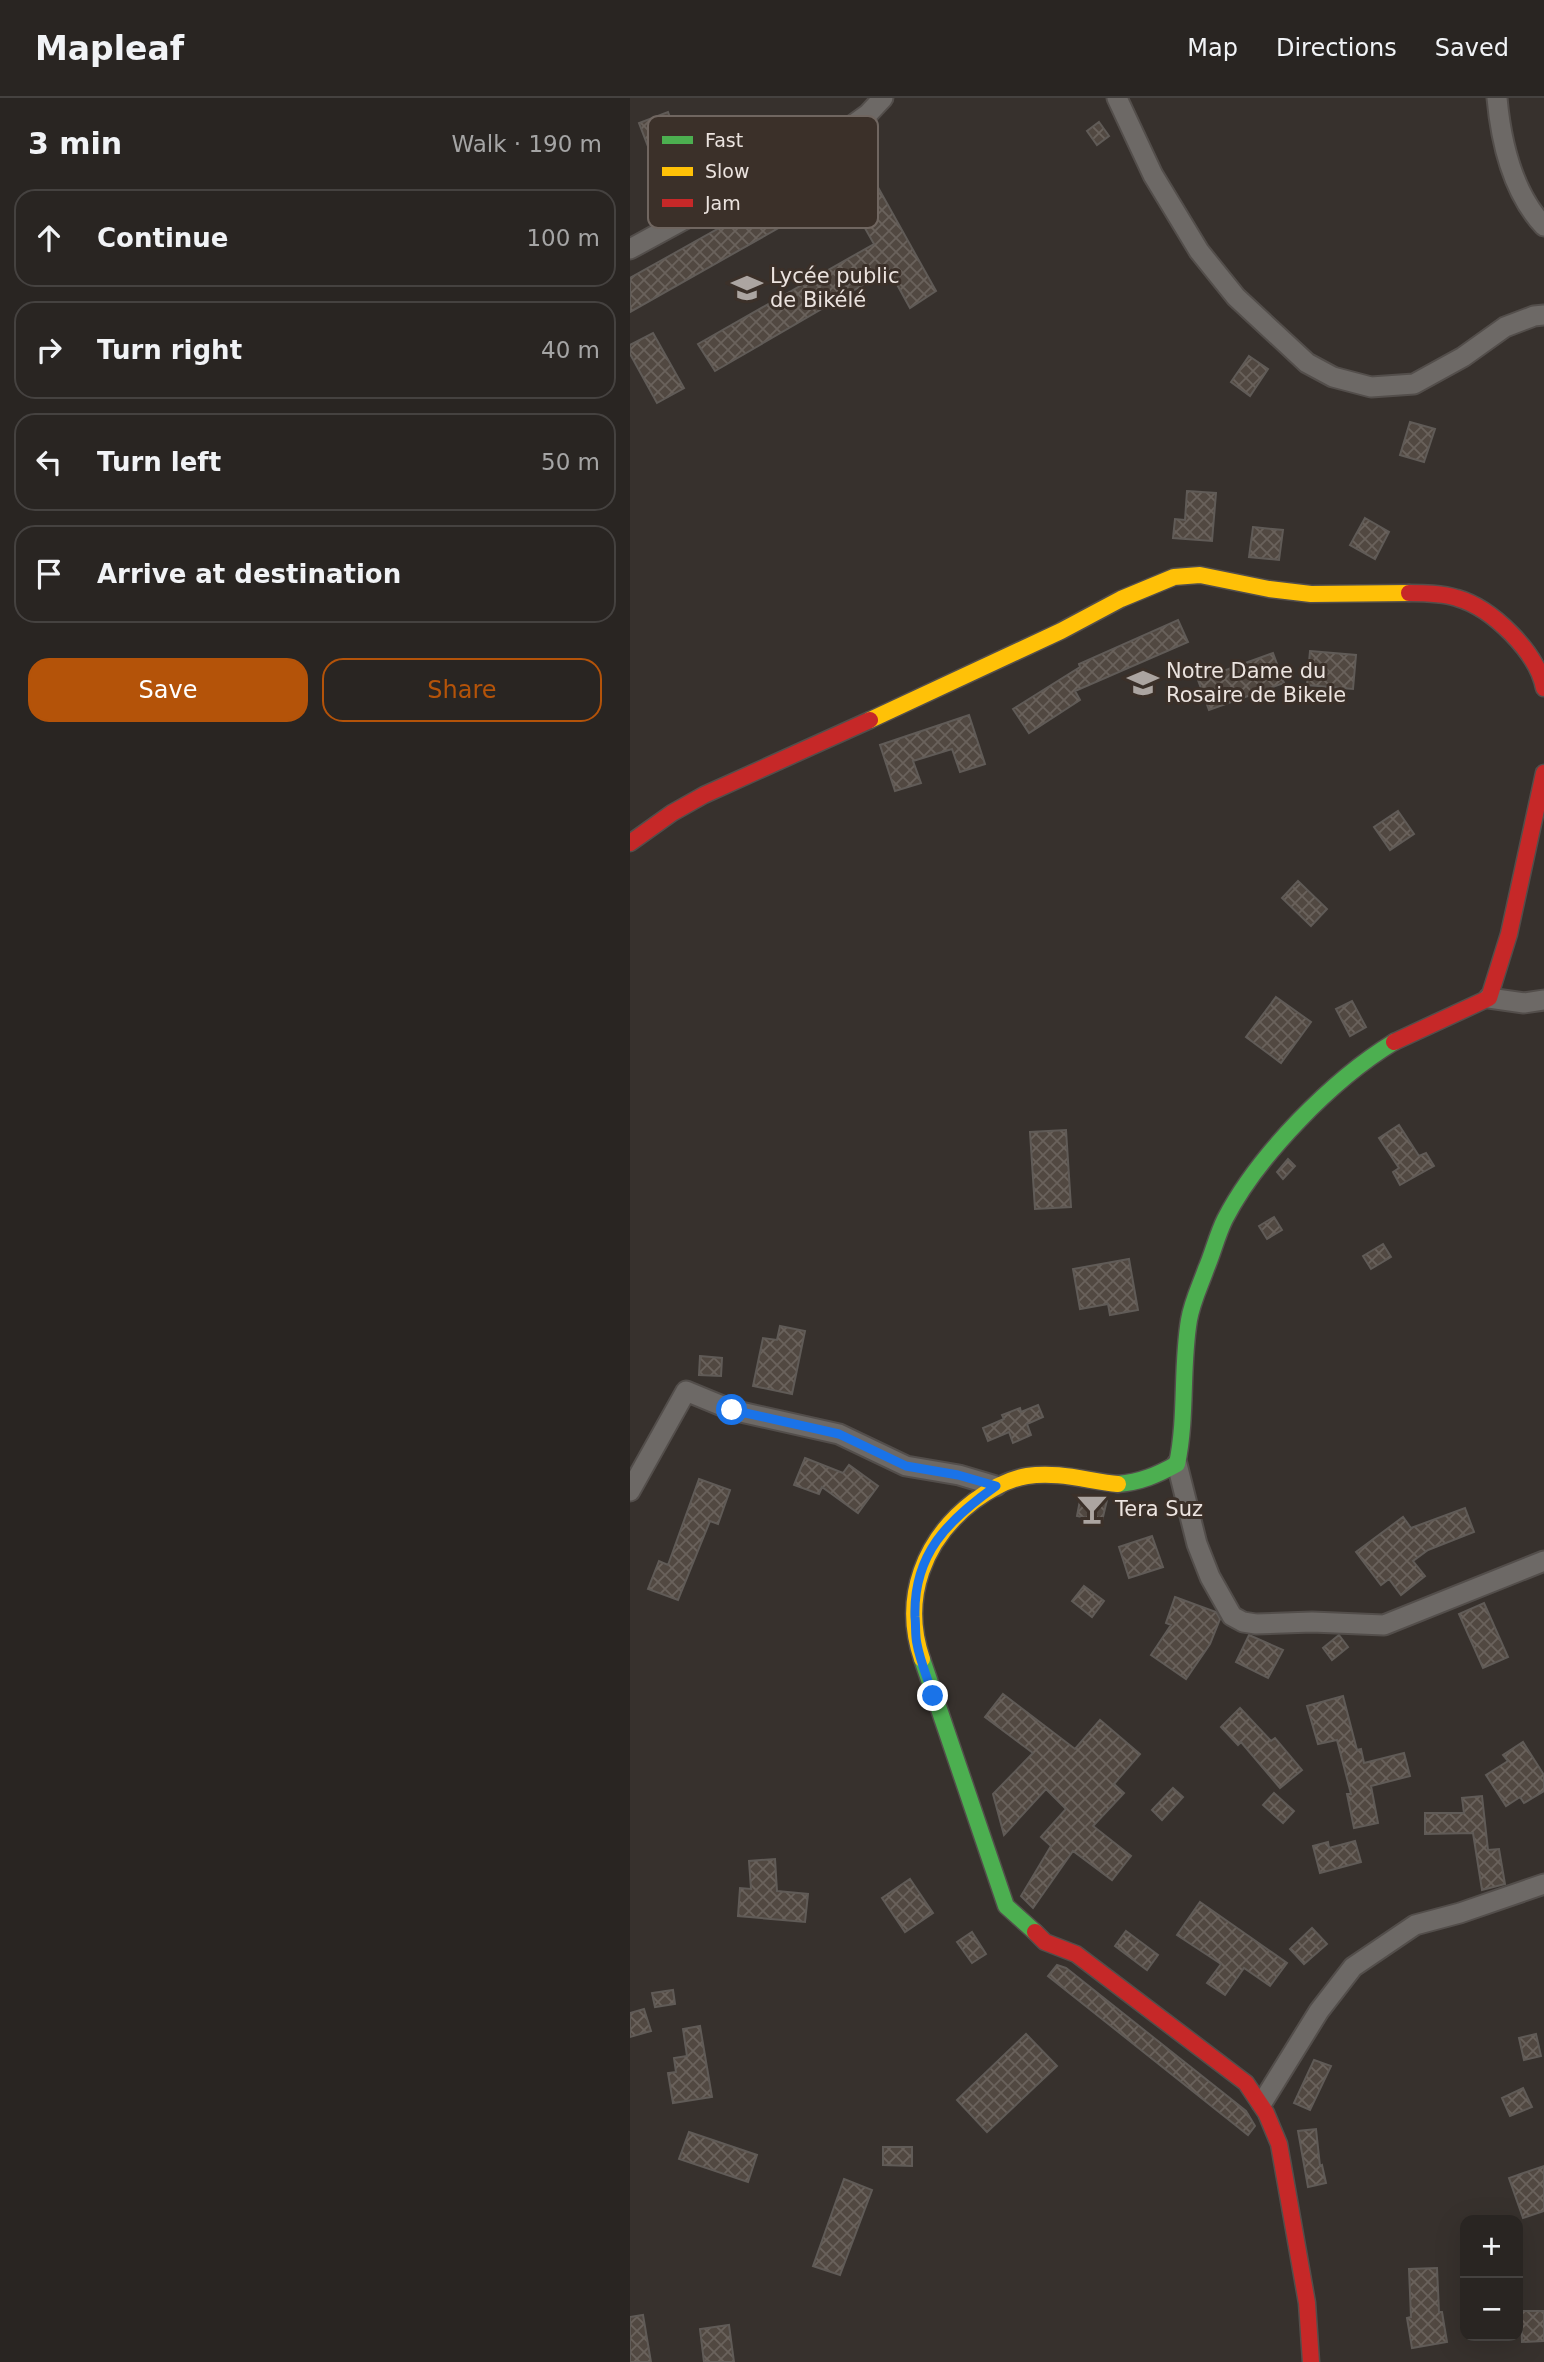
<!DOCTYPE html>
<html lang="en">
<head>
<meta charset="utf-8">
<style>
	body { margin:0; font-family:"DejaVu Sans",sans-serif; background:#312d2a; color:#f1f3f6 }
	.controls { position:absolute; right:21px; bottom:21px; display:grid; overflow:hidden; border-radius:14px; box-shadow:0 7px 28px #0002 }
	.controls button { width:63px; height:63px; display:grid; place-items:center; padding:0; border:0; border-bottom:2px solid #454240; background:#292522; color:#f1f3f6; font:35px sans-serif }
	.stop { position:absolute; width:21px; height:21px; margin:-16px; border:5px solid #1a73e8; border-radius:50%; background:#fff }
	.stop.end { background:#1a73e8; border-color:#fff; box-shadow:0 2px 7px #0008 }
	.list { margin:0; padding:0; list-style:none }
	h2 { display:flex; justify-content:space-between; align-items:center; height:91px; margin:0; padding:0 28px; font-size:30px }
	h2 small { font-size:23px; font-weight:400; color:#a5a5a5 }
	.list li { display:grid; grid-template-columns:46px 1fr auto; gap:21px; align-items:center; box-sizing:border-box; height:98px; margin:0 14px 14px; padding:0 14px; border:2px solid #454240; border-radius:21px }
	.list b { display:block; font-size:26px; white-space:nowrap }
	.list em { font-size:23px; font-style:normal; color:#a5a5a5 }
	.actions { display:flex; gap:14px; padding:21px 28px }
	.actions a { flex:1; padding:16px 0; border:2px solid #b45309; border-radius:21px; text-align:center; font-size:24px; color:#b45309 }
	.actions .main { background:#b45309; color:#fff }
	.icon { flex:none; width:38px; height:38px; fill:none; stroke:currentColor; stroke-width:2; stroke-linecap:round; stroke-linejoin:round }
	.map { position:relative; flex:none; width:914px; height:2264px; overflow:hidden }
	header { display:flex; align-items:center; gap:42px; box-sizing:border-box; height:98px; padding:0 35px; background:#292522; border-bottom:2px solid #454240 }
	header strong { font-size:33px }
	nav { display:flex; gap:38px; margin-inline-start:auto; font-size:24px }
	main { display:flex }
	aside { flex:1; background:#292522 }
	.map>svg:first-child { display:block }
	.building { fill:url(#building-cross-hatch); stroke:#605b57; stroke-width:2 }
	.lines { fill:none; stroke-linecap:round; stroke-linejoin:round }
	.street-casing { stroke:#534e4b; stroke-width:23 }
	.fast-casing { stroke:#534e4b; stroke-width:19 }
	.slow-casing { stroke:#534e4b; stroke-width:19 }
	.jam-casing { stroke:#534e4b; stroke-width:19 }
	.street { stroke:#6d6966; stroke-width:19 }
	.fast { stroke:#4caf50; stroke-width:16 }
	.slow { stroke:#ffc107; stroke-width:16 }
	.jam { stroke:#c62828; stroke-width:16 }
	.route { stroke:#1a73e8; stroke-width:9 }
	.labels { text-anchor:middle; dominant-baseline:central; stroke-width:6; stroke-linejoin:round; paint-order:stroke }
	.poi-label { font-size:21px; fill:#ebe3df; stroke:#3b3029; text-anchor:start }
	.key { fill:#3b3029; stroke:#706660; stroke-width:2 }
	.key-label { font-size:19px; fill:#ebe3df }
</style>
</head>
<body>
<header>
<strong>Mapleaf</strong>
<nav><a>Map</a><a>Directions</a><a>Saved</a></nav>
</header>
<main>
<aside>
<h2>3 min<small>Walk · 190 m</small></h2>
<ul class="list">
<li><svg class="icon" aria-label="ahead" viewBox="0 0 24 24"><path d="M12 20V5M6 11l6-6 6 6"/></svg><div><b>Continue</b></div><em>100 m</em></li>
<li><svg class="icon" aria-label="right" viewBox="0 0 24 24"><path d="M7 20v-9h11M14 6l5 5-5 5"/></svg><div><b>Turn right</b></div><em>40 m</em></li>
<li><svg class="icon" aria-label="left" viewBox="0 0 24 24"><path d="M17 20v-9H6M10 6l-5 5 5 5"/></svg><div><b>Turn left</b></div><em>50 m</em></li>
<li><svg class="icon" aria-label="arrive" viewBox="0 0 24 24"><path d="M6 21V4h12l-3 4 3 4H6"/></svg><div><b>Arrive at destination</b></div></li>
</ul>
<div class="actions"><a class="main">Save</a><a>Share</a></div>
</aside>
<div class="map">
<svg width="914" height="2264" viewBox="0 0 914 2264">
	<defs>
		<pattern id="building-cross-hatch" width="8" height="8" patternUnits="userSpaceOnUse" patternTransform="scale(1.75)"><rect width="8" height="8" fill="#514841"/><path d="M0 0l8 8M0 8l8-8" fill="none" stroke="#6a625c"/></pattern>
	</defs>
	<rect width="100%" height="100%" fill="#37312d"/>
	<!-- building -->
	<path class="building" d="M38,14L48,41L19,51L9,25Z
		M469,24L479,38L467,47L457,33Z
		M226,50L306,193L280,210L259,172L85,273L68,246L244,146L214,93L0,214V180L200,68L197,64Z
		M23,235L54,290L27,305L0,256V247Z
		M619,258L638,271L620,298L601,284Z
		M780,324L805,331L794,364L770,357Z
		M557,393L586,395L582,443L543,440L545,421L555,422Z
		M735,420L759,434L745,461L720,447Z
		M623,429L653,432L649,462L619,459Z
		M548,522L558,544L445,593L450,602L399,635L383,611L450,569L449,566Z
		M680,553L726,557L723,591L677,587Z
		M643,555L654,585L579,612L568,582Z
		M339,617L355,666L330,674L322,651L283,663L291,685L265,693L250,647Z
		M768,713L784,736L760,752L744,729Z
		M668,783L697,811L681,828L652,800Z
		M646,899L681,924L651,965L616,939Z
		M722,903L736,929L720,938L706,911Z
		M769,1027L789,1058L796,1055L804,1068L770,1087L763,1074L769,1070L749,1040Z
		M436,1032L441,1109L405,1111L400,1034Z
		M658,1061L665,1068L653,1081L647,1074Z
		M644,1119L652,1132L637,1141L629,1128Z
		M753,1146L761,1159L741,1171L733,1158Z
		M499,1161L508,1212L480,1217L478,1206L450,1211L443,1171Z
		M150,1228L175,1233L162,1296L123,1288L133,1240L147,1242Z
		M70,1258L92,1260L91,1278L69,1277Z
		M408,1307L413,1319L397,1326L401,1337L383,1345L379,1334L358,1343L353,1330L374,1321L372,1317L390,1310L391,1314Z
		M175,1360L213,1375L219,1367L248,1388L228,1415L192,1389L189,1396L164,1387Z
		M69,1381L100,1392L88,1426L80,1423L48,1502L18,1491L29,1463L38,1467Z
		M451,1397L477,1402L472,1423L447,1418Z
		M835,1410L844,1434L798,1452L783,1463L795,1478L771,1497L759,1481L751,1487L726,1454L773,1419L781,1430Z
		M522,1438L533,1469L499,1480L489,1449Z
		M454,1488L474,1503L462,1519L442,1503Z
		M545,1499L586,1514L590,1521L580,1546L556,1581L521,1557L541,1527L536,1525Z
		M854,1505L878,1559L853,1570L829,1516Z
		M619,1537L653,1552L638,1580L606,1564Z
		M709,1537L718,1549L702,1562L693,1550Z
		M373,1596L445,1651L470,1622L510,1656L484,1686L494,1695L463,1728L501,1758L482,1782L443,1753L403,1810L391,1798L421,1748L411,1739L436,1711L416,1691L374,1737L363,1696L403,1655L355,1619Z
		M713,1598L727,1652L731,1651L734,1665L774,1655L780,1678L741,1688L748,1725L724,1730L717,1696H721L707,1642L688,1646L677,1608Z
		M610,1610L641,1643L645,1640L672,1672L650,1690L611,1644L608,1647L591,1629Z
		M893,1644L914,1677V1693L894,1705L890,1699L876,1708L856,1677L878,1663L873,1657Z
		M543,1690L553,1699L532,1722L522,1712Z
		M644,1695L664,1713L653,1725L633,1707Z
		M852,1698L858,1752L869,1751L875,1786L852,1792L843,1735L795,1736V1715H834L832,1700Z
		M725,1743L731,1764L690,1775L683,1748L698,1744L699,1750Z
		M145,1761L147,1793L178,1796L175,1824L108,1818L110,1790L121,1791L119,1763Z
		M280,1781L303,1815L275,1834L252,1800Z
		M570,1804L657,1865L640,1888L614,1870L595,1897L577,1885L591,1866L547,1837Z
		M682,1830L697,1846L674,1866L660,1851Z
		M496,1833L528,1857L517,1872L485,1848Z
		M342,1834L356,1856L342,1865L327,1844Z
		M427,1867L436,1870L616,2013L625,2028L618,2037L418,1878Z
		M43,1892L45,1906L25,1909L22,1895Z
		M14,1911L21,1933L0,1939V1915Z
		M70,1928L82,1999L43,2005L38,1975L46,1974L44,1960L57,1958L53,1931Z
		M396,1936L427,1968L357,2034L327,2002Z
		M906,1936L911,1958L894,1962L889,1940Z
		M684,1962L701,1968L680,2012L664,2005Z
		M893,1990L902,2009L880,2018L872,2000Z
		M686,2031L690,2068L692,2067L696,2085L678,2089L668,2033Z
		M59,2034L127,2057L118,2084L49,2061Z
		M253,2049H282V2068L253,2067Z
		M914,2068V2113L893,2120L879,2080Z
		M214,2081L242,2092L210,2177L183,2168Z
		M807,2170L809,2214H812L817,2244L782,2250L777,2220L781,2219L779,2171Z
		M891,2213H914V2243L892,2244Z
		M13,2217L21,2264H0V2219Z
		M99,2227L104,2264H74L70,2231Z"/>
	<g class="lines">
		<defs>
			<path id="street" d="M487,0L523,77L569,153L606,199L677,265L703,279L741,289L784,286L833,259L875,229L904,218L914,217
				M867,0C871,44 883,95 914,128
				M0,151L209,37L238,16L253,0
				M859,900L894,905L914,902
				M547,1366L567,1446L580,1479L602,1518L613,1524L626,1526L682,1524L754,1527L914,1463
				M0,1393L56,1293L102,1312L209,1336L276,1368L329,1377L366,1388
				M632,2005L689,1913L723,1869L785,1827L830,1815L914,1786"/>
			<path id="fast" d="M488,1386C511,1384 527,1377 547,1366C557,1318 551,1270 559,1222C562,1204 570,1188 576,1171C583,1155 587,1137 595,1121C628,1057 703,981 764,944
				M292,1561L376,1808L405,1834"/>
			<path id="slow" d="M240,622L431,533L491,501L544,479L570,477L639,491L681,496L779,495
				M292,1561C271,1500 294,1441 344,1403C359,1392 377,1381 397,1378C428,1373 458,1383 488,1386"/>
			<path id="jam" d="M779,495C794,495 812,495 827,500C862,510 907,554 914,590
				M0,745L42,715L74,697L240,622
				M764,944L859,900L879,836L914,675
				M405,1834L415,1844L446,1856L616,1985L636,2015L649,2046L677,2205L681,2264"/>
		</defs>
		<!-- street casing -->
		<use href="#street" class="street-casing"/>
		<!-- fast casing -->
		<use href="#fast" class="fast-casing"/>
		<!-- slow casing -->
		<use href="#slow" class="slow-casing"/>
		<!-- jam casing -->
		<use href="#jam" class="jam-casing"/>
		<!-- street -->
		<use href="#street" class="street"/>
		<!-- fast -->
		<use href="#fast" class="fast"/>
		<!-- slow -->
		<use href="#slow" class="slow"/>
		<!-- jam -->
		<use href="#jam" class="jam"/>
	</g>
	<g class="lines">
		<!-- route -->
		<path class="route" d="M102,1312L209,1336L276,1368L328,1377L366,1388C318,1422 283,1456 285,1519C286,1528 285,1538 287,1546C290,1563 298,1581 303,1598"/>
	</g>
	<!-- icons -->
	<defs>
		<symbol id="school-bare" viewBox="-9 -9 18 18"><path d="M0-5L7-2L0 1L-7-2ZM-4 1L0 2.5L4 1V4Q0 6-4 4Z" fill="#aca5a1" stroke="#3b3029" stroke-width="2.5" paint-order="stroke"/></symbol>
		<symbol id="bar-bare" viewBox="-9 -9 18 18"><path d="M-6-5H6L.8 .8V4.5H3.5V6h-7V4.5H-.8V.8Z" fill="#aca5a1" stroke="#3b3029" stroke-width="2.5" paint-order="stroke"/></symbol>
	</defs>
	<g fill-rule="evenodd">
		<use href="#school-bare" x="95" y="168" width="44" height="44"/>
		<use href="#school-bare" x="491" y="563" width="44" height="44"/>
		<use href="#bar-bare" x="440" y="1389" width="44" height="44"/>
	</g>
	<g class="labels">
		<!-- poi labels -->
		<g class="poi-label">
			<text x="140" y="178">Lycée public<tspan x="140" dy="24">de Bikélé</tspan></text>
			<text x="536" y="573">Notre Dame du<tspan x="536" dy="24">Rosaire de Bikele</tspan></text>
			<text x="485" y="1411">Tera Suz</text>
		</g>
	</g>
	<!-- legend -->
	<rect x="18" y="18" width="230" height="112" rx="10" class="key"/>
	<rect x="32" y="38" width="31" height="8" fill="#4caf50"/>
	<rect x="32" y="69" width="31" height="9" fill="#ffc107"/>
	<rect x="32" y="101" width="31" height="8" fill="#c62828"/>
	<g class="key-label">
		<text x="75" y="49">Fast</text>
		<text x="75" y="80">Slow</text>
		<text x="75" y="112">Jam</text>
	</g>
</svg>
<div class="controls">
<button>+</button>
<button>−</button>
</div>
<div class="stop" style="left:102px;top:1312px"></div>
<div class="stop end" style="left:303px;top:1598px"></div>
</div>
</main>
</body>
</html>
